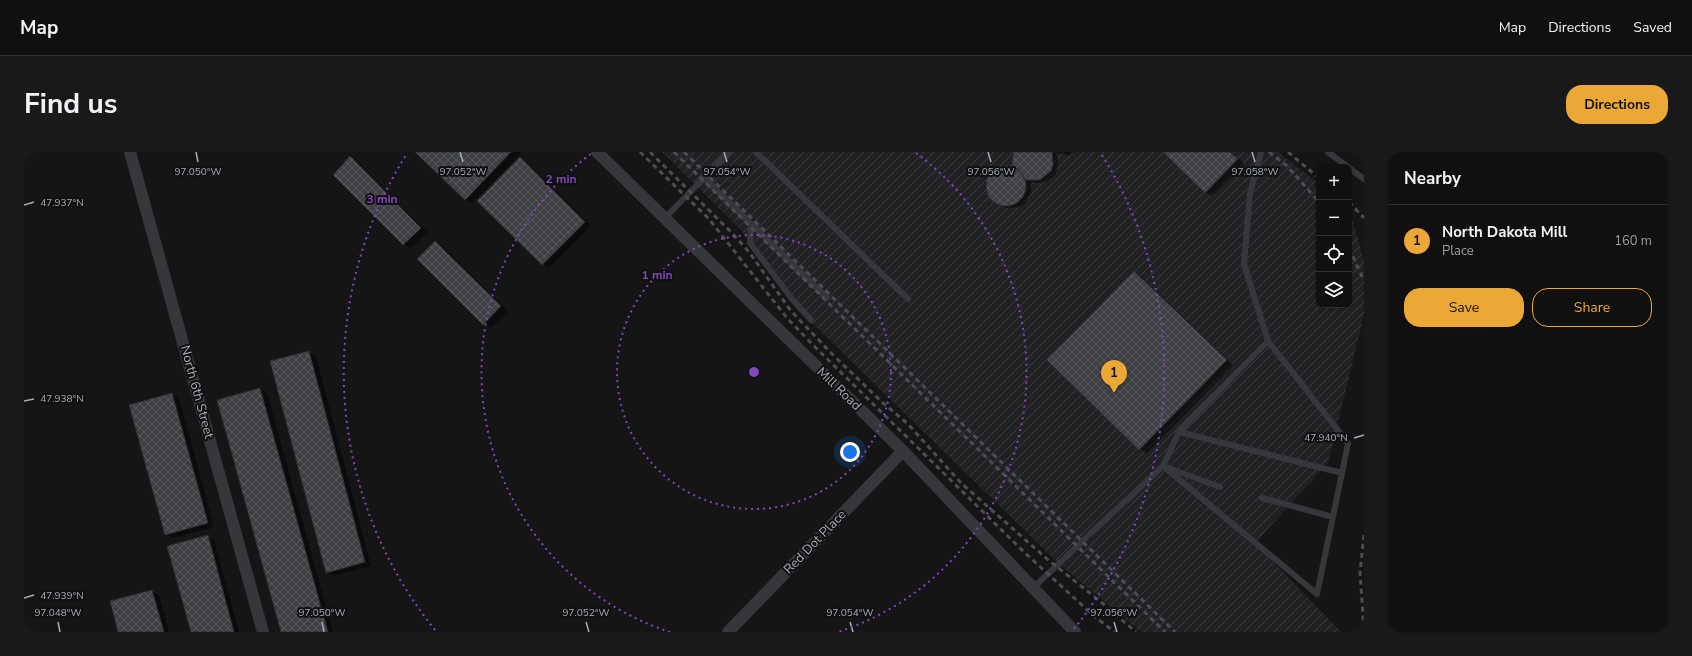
<!DOCTYPE html>
<html lang="en">
<head>
<meta charset="utf-8">
<style>
	body { margin:0; font-family:"Nunito Sans",sans-serif; background:#191919; color:#f1f3f6 }
	.controls { position:absolute; right:12px; top:12px; display:grid; overflow:hidden; border-radius:8px; box-shadow:0 1px 3px #0004 }
	.controls button { width:36px; height:36px; display:grid; place-items:center; padding:0; border:0; border-bottom:1px solid #303030; background:#101010; color:#f1f3f6; font:20px sans-serif }
	.you { position:absolute; left:826px; top:300px; width:14px; height:14px; margin:-10px; border:3px solid #fff; border-radius:50%; background:#1a73e8; box-shadow:0 0 0 6px #1a73e833 }
	.badge { display:grid; place-items:center; width:26px; height:26px; border-radius:50%; background:#eca837; color:#111; font-size:13px; font-weight:700 }
	.pin { position:absolute; translate:-50% -33px; filter:drop-shadow(0 1px 2px #0008) }
	.pin::after { content:''; position:absolute; top:21px; width:14px; height:12px; background:inherit; clip-path:polygon(0 0,100% 0,50% 100%) }
	.list { margin:0; padding:0; list-style:none }
	h2 { display:flex; justify-content:space-between; align-items:center; height:52px; margin:0; padding:0 16px; font-size:17px }
	h2 small { font-size:13px; font-weight:400; color:#9c9d9f }
	.list li { display:grid; grid-template-columns:26px 1fr auto; gap:12px; align-items:center; box-sizing:border-box; height:72px; padding:0 16px; border-top:1px solid #303030 }
	.list b { display:block; font-size:15px; white-space:nowrap }
	.list p { margin:0; font-size:13px; white-space:nowrap; color:#9c9d9f }
	.list em { font-size:13px; font-style:normal; color:#9c9d9f }
	.actions { display:flex; gap:8px; padding:12px 16px }
	.actions a { flex:1; padding:9px 0; border:1px solid #eca837; border-radius:16px; text-align:center; font-size:14px; color:#eca837 }
	.actions .main { background:#eca837; color:#111 }
	.icon { flex:none; width:22px; height:22px; fill:none; stroke:currentColor; stroke-width:2; stroke-linecap:round; stroke-linejoin:round }
	.map { position:relative; flex:none; width:1340px; height:480px; overflow:hidden; border-radius:16px }
	header { display:flex; align-items:center; gap:24px; box-sizing:border-box; height:56px; padding:0 20px; background:#101010; border-bottom:1px solid #303030 }
	header strong { font-size:19px }
	nav { display:flex; gap:22px; margin-inline-start:auto; font-size:14px }
	.intro { display:flex; align-items:center; justify-content:space-between; box-sizing:border-box; height:96px; padding:0 24px }
	h1 { margin:0; font-size:28px }
	.button { padding:10px 18px; border-radius:16px; background:#eca837; color:#111; font-size:14px; font-weight:700 }
	main { display:flex; gap:24px; padding:0 24px }
	aside { flex:1; background:#101010; border-radius:16px; box-shadow:0 1px 3px #0004 }
	.map>svg:first-child { display:block }
	.industrial { fill:url(#industrial-furrows) }
	.shadow { fill:#0007 }
	.building { fill:url(#building-cross-hatch); stroke:#2f2f32 }
	.lines { fill:none; stroke-linecap:round; stroke-linejoin:round }
	.lane { stroke:#36373b; stroke-width:6 }
	.street { stroke:#36373b; stroke-width:12 }
	.rail { stroke:#4b4d52; stroke-width:3; stroke-dasharray:5 4; stroke-linecap:butt }
	.ticks { fill:none; stroke:#a7acb6; stroke-width:1.5 }
	.ring { fill:none; stroke:#8446bd; stroke-width:2; stroke-dasharray:2 4 }
	.labels { text-anchor:middle; dominant-baseline:central; stroke-width:4; stroke-linejoin:round; paint-order:stroke }
	.street-label { font-size:13px; fill:#a7acb6; stroke:#101011 }
	.ticks-label { font-size:10px; text-anchor:middle; fill:#a7acb6; stroke:#101011; stroke-width:4; stroke-linejoin:round; paint-order:stroke }
	.centre { fill:#8446bd; stroke:#101011; stroke-width:2 }
	.ring-label { font-size:12px; text-anchor:middle; font-weight:bold; fill:#8446bd; stroke:#101011; stroke-width:4; stroke-linejoin:round; paint-order:stroke }
</style>
</head>
<body>
<header>
<strong>Map</strong>
<nav><a>Map</a><a>Directions</a><a>Saved</a></nav>
</header>
<div class="intro"><h1>Find us</h1><a class="button">Directions</a></div>
<main>
<div class="map">
<svg width="1340" height="480" viewBox="0 0 1340 480">
	<defs>
		<pattern id="industrial-furrows" width="10" height="10" patternUnits="userSpaceOnUse"><rect width="10" height="10" fill="#212123"/><path d="M-1 1l2-2M0 10L10 0M9 11l2-2" fill="none" stroke="#3e3f41"/></pattern>
		<pattern id="building-cross-hatch" width="8" height="8" patternUnits="userSpaceOnUse"><rect width="8" height="8" fill="#3f4043"/><path d="M0 0l8 8M0 8l8-8" fill="none" stroke="#58595c"/></pattern>
	</defs>
	<rect width="100%" height="100%" fill="#151516"/>
	<!-- industrial -->
	<path class="industrial" d="M638,0H1254L1295,32V153H1325V57L1340,108V163L1304,311L1231,391L1317,480H1117L1035,412L787,170L717,78Z"/>
	<!-- shadow -->
	<path class="shadow" d="M392,0H498L448,51L441,47Z
		M992,0H1052L1045,3L1032,1L1034,9L1032,22L1022,30L1007,31V39L1002,51L996,55L983,56L971,50L964,40V28L967,22L976,15L990,16V2Z
		M1140,0H1208L1220,12L1188,44L1181,40Z
		M326,6L333,10L403,80L387,96L380,92L310,23Z
		M496,7L503,11L567,74L525,116L519,112Z
		M412,91L419,95L484,159L467,176L460,172Z
		M1110,120L1117,124L1209,213L1123,301L1116,297L1024,208Z
		M285,200L292,204L347,414L310,424L303,420Z
		M236,237L243,241L309,480H259Z
		M148,242L155,246L190,375L149,386L142,382Z
		M183,384L190,388L215,480H168Z
		M128,439L135,443L145,480H95Z"/>
	<!-- building -->
	<path class="building" d="M391,0H487L441,48Z
		M990,0H1028L1029,13L1027,19L1016,28H1002L995,18L989,15L988,9Z
		M1139,0H1206L1214,7L1181,41Z
		M326,4L397,76L379,93L309,23Z
		M496,5L561,70L518,113L453,49Z
		M962 34a20 20 0 1 1 40 0a20 20 0 1 1-40 0Z
		M411,89L477,154L459,173L393,107Z
		M1110,119L1203,208L1115,298L1023,208Z
		M285,199L341,410L302,421L246,209Z
		M236,236L304,480H257L193,248Z
		M148,241L184,371L141,383L105,253Z
		M184,383L210,480H167L143,394Z
		M128,438L140,480H94L86,449Z"/>
	<g class="lines">
		<!-- lane -->
		<path class="lane" d="M732,0L884,147
			M1237,0L1226,41L1220,112L1244,189L1324,291L1318,321L1155,280L1244,189
			M1304,0L1324,15
			M1325,16L1340,27
			M680,26L803,146
			M641,66L705,0
			M727,72L726,91L768,147L787,168
			M1155,280L1139,314L1293,442L1318,321
			M1238,346L1309,365
			M1066,382L1139,314L1196,335
			M1009,436L1062,386"/>
		<!-- street -->
		<path class="street" d="M106,0L239,480
			M573,0L879,299L1051,480
			M704,480L879,299"/>
		<!-- rail -->
		<path class="rail" d="M616,0L685,67L763,166L789,193L1000,400L1071,465L1091,480
			M626,0L709,82L725,100L767,159L809,203L859,251L884,272L937,331L1022,406L1077,450L1112,480
			M650,0L1141,480
			M660,0L1151,480
			M1245,0L1263,14L1295,50
			M1264,0L1295,26
			M1325,50L1340,66
			M1325,96L1340,129
			M1340,383L1336,420L1340,479"/>
	</g>
	<!-- ticks -->
	<path class="ticks" d="M172,0L174,10M436,0L439,10M700,0L703,10M964,0L967,10M1228,0L1231,10M0,53L10,50M0,249L10,247M1330,286L1340,283M0,446L10,443M34,470L36,480M298,470L300,480M562,470L565,480M826,470L829,480M1090,470L1093,480"/>
	<!-- distance rings -->
	<g class="ring">
		<circle cx="730" cy="220" r="137"/>
		<path d="M646 480A273 273 0 0 1 568 1M892 1A273 273 0 0 1 814 480"/>
		<path d="M411 478A410 410 0 0 1 382 3M1078 3A410 410 0 0 1 1049 478"/>
	</g>
	<g class="labels">
		<!-- street labels -->
		<g class="street-label">
			<text transform="translate(815 237) rotate(44)">Mill Road</text>
			<text transform="translate(173 240) rotate(75)">North 6th Street</text>
			<text transform="translate(791 390) rotate(-46)">Red Dot Place</text>
		</g>
	</g>
	<g class="ticks-label">
		<text x="174" y="23">97.050°W</text>
		<text x="439" y="23">97.052°W</text>
		<text x="703" y="23">97.054°W</text>
		<text x="967" y="23">97.056°W</text>
		<text x="1231" y="23">97.058°W</text>
		<text x="38" y="54">47.937°N</text>
		<text x="38" y="250">47.938°N</text>
		<text x="1302" y="289">47.940°N</text>
		<text x="38" y="447">47.939°N</text>
		<text x="34" y="464">97.048°W</text>
		<text x="298" y="464">97.050°W</text>
		<text x="562" y="464">97.052°W</text>
		<text x="826" y="464">97.054°W</text>
		<text x="1090" y="464">97.056°W</text>
	</g>
	<circle cx="730" cy="220" r="6" class="centre"/>
	<g class="ring-label">
		<text x="537" y="31">2 min</text>
		<text x="358" y="51">3 min</text>
		<text x="633" y="127">1 min</text>
	</g>
</svg>
<div class="controls">
<button>+</button>
<button>−</button>
<button><svg class="icon" aria-label="locate" viewBox="0 0 24 24"><circle cx="12" cy="12" r="6"/><path d="M12 2v4M12 18v4M2 12h4M18 12h4"/></svg></button>
<button><svg class="icon" aria-label="layers" viewBox="0 0 24 24"><path d="M12 4l9 5-9 5-9-5zM3 14l9 5 9-5"/></svg></button>
</div>
<div class="you"></div>
<div class="pin badge" style="left:1090px;top:241px">1</div>
</div>
<aside>
<h2>Nearby<small></small></h2>
<ul class="list">
<li><span class="badge">1</span><div><b>North Dakota Mill</b><p>Place</p></div><em>160 m</em></li>
</ul>
<div class="actions"><a class="main">Save</a><a>Share</a></div>
</aside>
</main>
</body>
</html>
